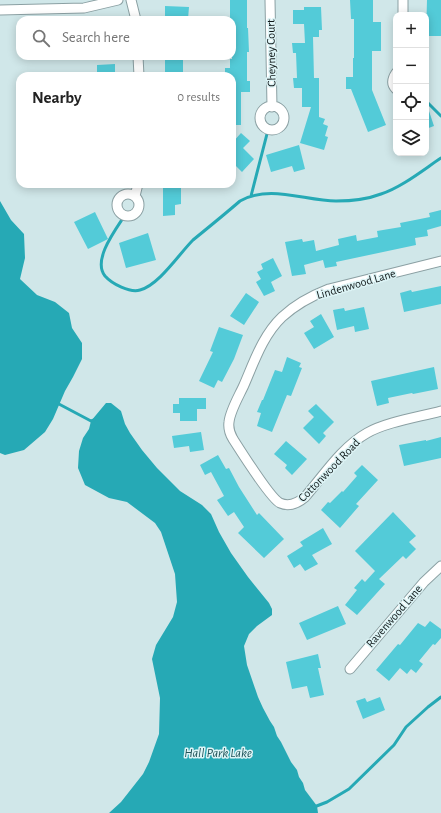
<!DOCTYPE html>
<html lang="en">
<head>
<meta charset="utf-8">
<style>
	body { margin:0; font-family:"Alegreya Sans",sans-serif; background:#f6f6f6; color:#222 }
	.controls { position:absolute; right:12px; top:12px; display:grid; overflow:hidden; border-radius:8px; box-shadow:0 2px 10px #0003 }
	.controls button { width:36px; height:36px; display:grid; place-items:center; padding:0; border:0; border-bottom:1px solid #e0e0e0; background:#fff; color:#222; font:20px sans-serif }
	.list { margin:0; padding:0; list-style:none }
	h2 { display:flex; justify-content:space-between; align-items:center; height:52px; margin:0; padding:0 16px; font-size:17px }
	h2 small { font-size:13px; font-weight:400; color:#767676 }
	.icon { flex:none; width:22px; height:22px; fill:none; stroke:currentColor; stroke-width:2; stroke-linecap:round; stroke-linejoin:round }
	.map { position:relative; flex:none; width:441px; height:813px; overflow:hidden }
	.search { position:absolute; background:#fff; box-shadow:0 2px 10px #0003; left:16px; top:16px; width:220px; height:44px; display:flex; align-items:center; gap:10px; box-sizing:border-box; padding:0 14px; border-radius:12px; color:#767676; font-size:15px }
	.panel { position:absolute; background:#fff; box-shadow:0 2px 10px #0003; left:16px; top:72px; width:220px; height:116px; border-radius:12px }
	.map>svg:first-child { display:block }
	.water { fill:#26a9b5 }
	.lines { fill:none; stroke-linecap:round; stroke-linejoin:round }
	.stream { stroke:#26a9b5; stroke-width:3 }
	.building { fill:#53cbd8 }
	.minor-casing { stroke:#8ba0a3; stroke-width:11 }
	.minor { stroke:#fff; stroke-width:9 }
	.labels { text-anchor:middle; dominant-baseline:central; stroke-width:3; stroke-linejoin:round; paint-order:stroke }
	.street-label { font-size:12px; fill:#101819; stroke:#ddf4f6 }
	.water-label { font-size:13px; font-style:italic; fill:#21555a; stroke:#ddf4f6 }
</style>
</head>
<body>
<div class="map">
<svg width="441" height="813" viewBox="0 0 441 813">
	<rect width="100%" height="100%" fill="#d0e7e9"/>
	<!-- water -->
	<path class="water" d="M0,201L11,220L24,234L25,258L20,279L37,295L55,302L69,313L72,328L82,343V359L73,377L65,391L53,419L45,432L24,450L5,455L0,453Z
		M106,403H111L121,411L125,424L130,433L142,450L157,468L180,491L202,505L211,514L219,532L231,553L248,577L269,603L272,609V615L257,626L249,634L244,646L247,665L258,697L263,708L270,721L274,727L277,736L281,742L291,762L297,770L299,777L303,783L305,790L317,806L318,813H109L121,802L143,774L149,762L159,734L160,698L152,659L156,645L173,617L177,602L175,574L161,532L155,523L127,502L109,498L85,485L78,468L79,451L83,438L89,429L91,421Z"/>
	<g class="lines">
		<!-- stream -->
		<path class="stream" d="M426,101L441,116
			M251,196L268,130
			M125,215C116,229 92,260 105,276C112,284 130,293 140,290C159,285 179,254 193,240C209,227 225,214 240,201C270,184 305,201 336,201C350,201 368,199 381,194C402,187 423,170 441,158
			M57,403L91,421L94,420
			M314,807L327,802L349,789L394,745L406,727L428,707L441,697"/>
	</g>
	<!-- building -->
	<path class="building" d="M230,0H247V28H248L249,52H247V81H250V92H241V125H232V76H225V68H230V59H232V20H230Z
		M350,0H373V22H381V51H372V90L386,125L368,132L351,89H346V77H353V58H354V19H351Z
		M427,0H441V36H426Z
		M165,6L189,7L188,19L165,20Z
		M304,7H321L322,30H319V37H313L314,78H319V117L325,119L323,124L328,126L325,136L328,137L324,150L300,143L311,107H302V88H294L293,78H297L296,53H293L292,43H305L304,24H293V10H304Z
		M165,56H183V76H165Z
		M115,64V76H97V65Z
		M427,105L434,126L426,129V106Z
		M241,133L250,141L243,148L254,159L242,172L232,162V143Z
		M299,145L305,169L294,172L292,166L271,172L266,155Z
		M163,184H181V204L175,205V215L163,216Z
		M441,210V226L427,230L428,236L415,238L416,245L336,262L337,266L325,268L323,260L304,265L306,274L292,276L285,242L302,239L303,242L314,240L316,251L339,245L338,239L356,235L357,241L378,237L377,231L401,227L400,223L430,217L429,213Z
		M95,212L108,239L88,249L74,222Z
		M148,233L156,260L126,268L119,243Z
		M273,258L282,276L271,282L275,291L264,296L256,282L261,279L257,272L263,269L261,264Z
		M441,286V304L404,312L400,293L411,290L412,292Z
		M246,293L259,302L244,325L230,316Z
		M364,307L369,329L355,332L354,326L337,330L333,310L344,308L345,311Z
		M321,314L334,337L314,349L304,333L314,327L310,321Z
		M219,327L243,335L234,359L222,382L218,380L214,388L199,381L213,352L210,351Z
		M287,357L301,363L299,367L302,368L291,396L287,395L272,432L257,426L261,413L257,412L262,400H263L275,370L282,372Z
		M434,367L438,389L413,394L412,393L388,398L389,403L377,406L371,381Z
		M179,398H206V409H197V421H180V413H173V404H179Z
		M316,404L334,422L323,433L326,436L319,444L303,428L314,417L308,411Z
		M201,432L204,450L190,452L189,446L174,448L172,436Z
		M441,437V458L404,466L399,445L426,440V441Z
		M286,441L307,459L292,475L285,468L287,465L274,454Z
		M218,455L226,469L229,468L239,487L257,515L259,513L284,539L264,558L238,533L244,527L234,512L228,516L217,500L224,496L211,472L205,475L200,465Z
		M362,465L378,480L356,504L359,506L340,528L321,510L328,502L330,503L342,491L343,492L357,476L354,473Z
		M393,512L416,536L409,542L416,549L406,559L403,556L379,579L385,584L357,615L345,605L357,590L354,588L362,579L365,582L375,571L355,551Z
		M323,528L332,544L312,555L318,564L305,571L300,564L294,568L287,556L303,546L300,542Z
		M338,606L346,624L307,640L299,623Z
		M430,621L441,629V638L435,645L433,644L419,661L423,664L416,673L411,669L407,674L400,668L389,681L376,670L398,644L400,645L418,623L425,627Z
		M318,654L321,668H318L324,695L310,698L307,686L292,689L286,662Z
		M380,697L385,710L363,719L356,701L365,698L367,702Z"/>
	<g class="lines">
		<defs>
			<path id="minor" d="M131,0L136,20
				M270,0L272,107
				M403,0V15
				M0,10L84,8L118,0
				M138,56L139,76
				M396,73C392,79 391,84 396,89
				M260 118a12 12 0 1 1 24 0a12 12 0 1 1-24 0Z
				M117 205a11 11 0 1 1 22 0a11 11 0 1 1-22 0Z
				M135,196L138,184
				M441,261L329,289C311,296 296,304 282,317C263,335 254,362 244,385C239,396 230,411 229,422C228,429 230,434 233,439C240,450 271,499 280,503C289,507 298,503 305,497C324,475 342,447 367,433C386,422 419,417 441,411
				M350,669L424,582L441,566"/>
		</defs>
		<!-- minor casing -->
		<use href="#minor" class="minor-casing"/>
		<!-- minor -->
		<use href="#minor" class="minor"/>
	</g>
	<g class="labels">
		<!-- street labels -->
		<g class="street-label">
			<text transform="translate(271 53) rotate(-91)">Cheyney Court</text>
			<text transform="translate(356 284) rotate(-16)">Lindenwood Lane</text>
			<text transform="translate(329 470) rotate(-46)">Cottonwood Road</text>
			<text transform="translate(394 616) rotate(-49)">Ravenwood Lane</text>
		</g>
		<!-- water labels -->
		<g class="water-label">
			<text x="218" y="753">Hall Park Lake</text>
		</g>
	</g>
</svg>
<div class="controls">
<button>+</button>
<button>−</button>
<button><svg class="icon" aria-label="locate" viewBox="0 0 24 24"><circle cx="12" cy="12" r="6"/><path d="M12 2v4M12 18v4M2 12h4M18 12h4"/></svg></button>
<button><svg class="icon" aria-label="layers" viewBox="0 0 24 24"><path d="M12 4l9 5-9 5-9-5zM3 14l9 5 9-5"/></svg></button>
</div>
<div class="search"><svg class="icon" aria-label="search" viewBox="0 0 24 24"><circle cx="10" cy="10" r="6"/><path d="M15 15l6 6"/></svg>Search here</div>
<section class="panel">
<h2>Nearby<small>0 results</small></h2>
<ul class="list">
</ul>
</section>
</div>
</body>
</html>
